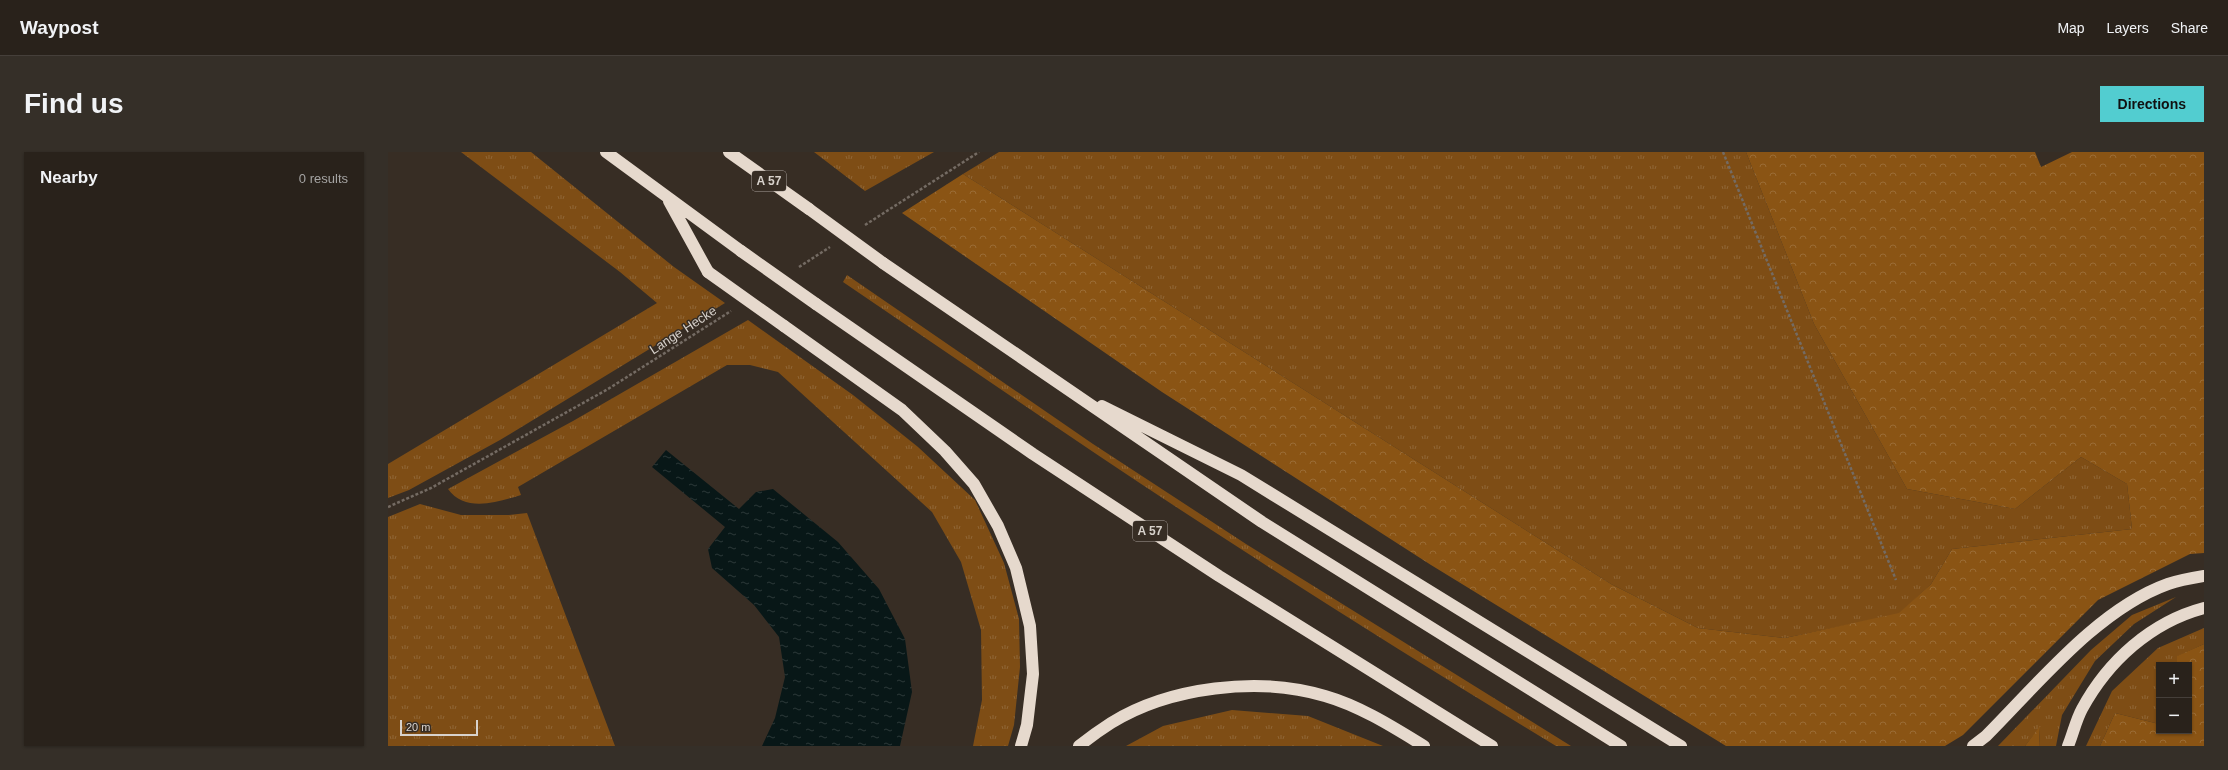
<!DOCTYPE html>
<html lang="en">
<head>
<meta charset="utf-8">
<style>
	body { margin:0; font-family:Arial,sans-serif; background:#352f28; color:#f1f3f6 }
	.controls { position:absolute; right:12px; bottom:12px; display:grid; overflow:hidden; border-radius:0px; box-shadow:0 1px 3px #0004 }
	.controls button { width:36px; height:36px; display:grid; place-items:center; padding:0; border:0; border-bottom:1px solid #453f3a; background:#29221b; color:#f1f3f6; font:20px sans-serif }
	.scale { position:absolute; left:12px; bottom:10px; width:78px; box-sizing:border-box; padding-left:4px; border:2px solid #d8d2cc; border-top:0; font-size:11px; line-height:14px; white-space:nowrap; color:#d8d2cc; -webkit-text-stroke:3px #372d24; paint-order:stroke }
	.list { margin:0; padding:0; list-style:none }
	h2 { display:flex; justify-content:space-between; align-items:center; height:52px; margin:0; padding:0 16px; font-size:17px }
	h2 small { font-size:13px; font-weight:400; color:#a5a4a3 }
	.map { position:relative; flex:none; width:1816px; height:594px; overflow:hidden; border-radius:0px }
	header { display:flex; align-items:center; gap:24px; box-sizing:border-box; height:56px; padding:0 20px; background:#29221b; border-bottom:1px solid #453f3a }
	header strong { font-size:19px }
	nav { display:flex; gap:22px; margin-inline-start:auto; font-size:14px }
	.intro { display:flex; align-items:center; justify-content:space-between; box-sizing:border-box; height:96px; padding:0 24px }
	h1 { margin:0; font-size:28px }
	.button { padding:10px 18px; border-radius:0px; background:#52cdd0; color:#111; font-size:14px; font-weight:700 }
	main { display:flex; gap:24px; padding:0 24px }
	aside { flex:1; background:#29221b; border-radius:0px; box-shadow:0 1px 3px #0004 }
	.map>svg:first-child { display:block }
	.grass { fill:url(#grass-tufts) }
	.forest { fill:url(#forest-crowns) }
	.water { fill:url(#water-ripples) }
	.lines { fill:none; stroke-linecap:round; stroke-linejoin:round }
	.path { stroke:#746b63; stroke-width:2.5; stroke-dasharray:3 2; stroke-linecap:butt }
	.motorway { stroke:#e6d9cd; stroke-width:12 }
	.motorway-bridge { stroke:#e6d9cd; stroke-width:12 }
	.labels { text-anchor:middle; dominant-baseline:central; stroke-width:3; stroke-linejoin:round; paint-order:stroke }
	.shield { fill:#372d24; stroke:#a8a09a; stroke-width:1 }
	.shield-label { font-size:12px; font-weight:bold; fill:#d8d2cc }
	.street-label { font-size:13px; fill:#d8d2cc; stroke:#372d24 }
</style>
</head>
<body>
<header>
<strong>Waypost</strong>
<nav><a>Map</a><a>Layers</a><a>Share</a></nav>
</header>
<div class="intro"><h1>Find us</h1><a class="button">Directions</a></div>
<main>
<aside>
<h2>Nearby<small>0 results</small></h2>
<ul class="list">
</ul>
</aside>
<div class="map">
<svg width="1816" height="594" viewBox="0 0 1816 594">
	<defs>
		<pattern id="grass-tufts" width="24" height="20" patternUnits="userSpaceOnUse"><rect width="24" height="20" fill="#7e4d15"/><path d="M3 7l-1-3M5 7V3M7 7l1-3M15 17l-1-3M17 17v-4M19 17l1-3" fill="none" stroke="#906636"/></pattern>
		<pattern id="forest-crowns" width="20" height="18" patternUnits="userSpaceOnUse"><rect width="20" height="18" fill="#8a5414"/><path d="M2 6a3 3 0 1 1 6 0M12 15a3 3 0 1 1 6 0" fill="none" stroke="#9a6c35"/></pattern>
		<pattern id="water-ripples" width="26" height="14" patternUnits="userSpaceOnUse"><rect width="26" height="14" fill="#081717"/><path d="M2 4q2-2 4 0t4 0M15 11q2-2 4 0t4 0" fill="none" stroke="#2b3838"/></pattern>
	</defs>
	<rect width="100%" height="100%" fill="#372d24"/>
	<!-- grass -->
	<path class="grass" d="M73,0H143L286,115L337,151L112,288L21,338L0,346V312L269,151L232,120Z
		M426,0H546L477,39Z
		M611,0H1358L1426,172L1519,337L1627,357L1693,305L1739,332L1744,377L1564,397L1543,432L1511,462L1397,486L1310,476L1223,432L575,22Z
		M459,123L705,292L858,392L1183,594H1168C1063,530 959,466 856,399C720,312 588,220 455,130Z
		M360,168L465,243L530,295L587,348L616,411L631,467L632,515L626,573L620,594H585L594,548L593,478L573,410L544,360L390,220L362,213H339L130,335L133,343C110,350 77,361 60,337L185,269Z
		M32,352L73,363H121L139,361L227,594H0V365Z
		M1788,445L1746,472L1707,509L1674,563L1668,594H1651L1652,575L1637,594H1610L1703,498L1744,463Z
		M1816,476V492L1790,504L1789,513H1771V572L1727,561L1712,594H1698L1724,539L1770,496Z
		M844,558L920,564L995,594H738L775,574Z"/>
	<!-- forest -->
	<path class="forest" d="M1358,0H1647L1653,15L1684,0H1816V401L1802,402L1710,448L1575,583L1557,594H1338L1043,413L774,240L514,61L575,22L1223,432L1310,476L1397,486L1511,461L1543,432L1564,397L1744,377L1739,332L1693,305L1627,357L1519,337L1426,172Z
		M1816,492V594H1712L1727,561L1771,572V579H1801V513H1789V504Z
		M1652,574L1651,594H1637Z"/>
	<!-- water -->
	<path class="water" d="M278,298L351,357L368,340L385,337L450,390L491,437L517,487L524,540L512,594H374L387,566L397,525L391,485L366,453L324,416L320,397L337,375L264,315Z"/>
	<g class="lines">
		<!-- path -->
		<path class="path" d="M1335,0L1508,428
			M477,73L591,0
			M411,115L442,95
			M0,355L43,336L220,237L343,159"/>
		<!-- motorway -->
		<path class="motorway" d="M218,0L353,99
			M341,0L421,57
			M281,49L320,120
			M495,111L874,370L1233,594
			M428,152L645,302L831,424L1104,594
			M396,174L514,258L557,299L586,332L610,374L628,416L642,474L645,522L639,573L633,594
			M714,254L853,323L1293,594
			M691,594C701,586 712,578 723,571C781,535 871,524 937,544C972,554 1005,575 1036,594
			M1585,594L1598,584C1650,532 1710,457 1780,432C1792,428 1804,426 1816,424
			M1680,594C1685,582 1688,568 1694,557C1720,509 1763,470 1816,456"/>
		<!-- motorway-bridge -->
		<path class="motorway-bridge" d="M421,57L495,111
			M353,99L428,152
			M320,120L396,174"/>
	</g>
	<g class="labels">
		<!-- shield labels -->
		<g class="shield">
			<rect x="364" y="19" width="34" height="20" rx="3"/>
			<rect x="745" y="369" width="34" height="20" rx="3"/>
		</g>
		<g class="shield-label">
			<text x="381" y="29">A 57</text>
			<text x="762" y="379">A 57</text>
		</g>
		<!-- street labels -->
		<g class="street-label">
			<text transform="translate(295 178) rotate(-33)">Lange Hecke</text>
		</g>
	</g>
</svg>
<div class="controls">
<button>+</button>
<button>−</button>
</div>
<div class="scale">20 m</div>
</div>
</main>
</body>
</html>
